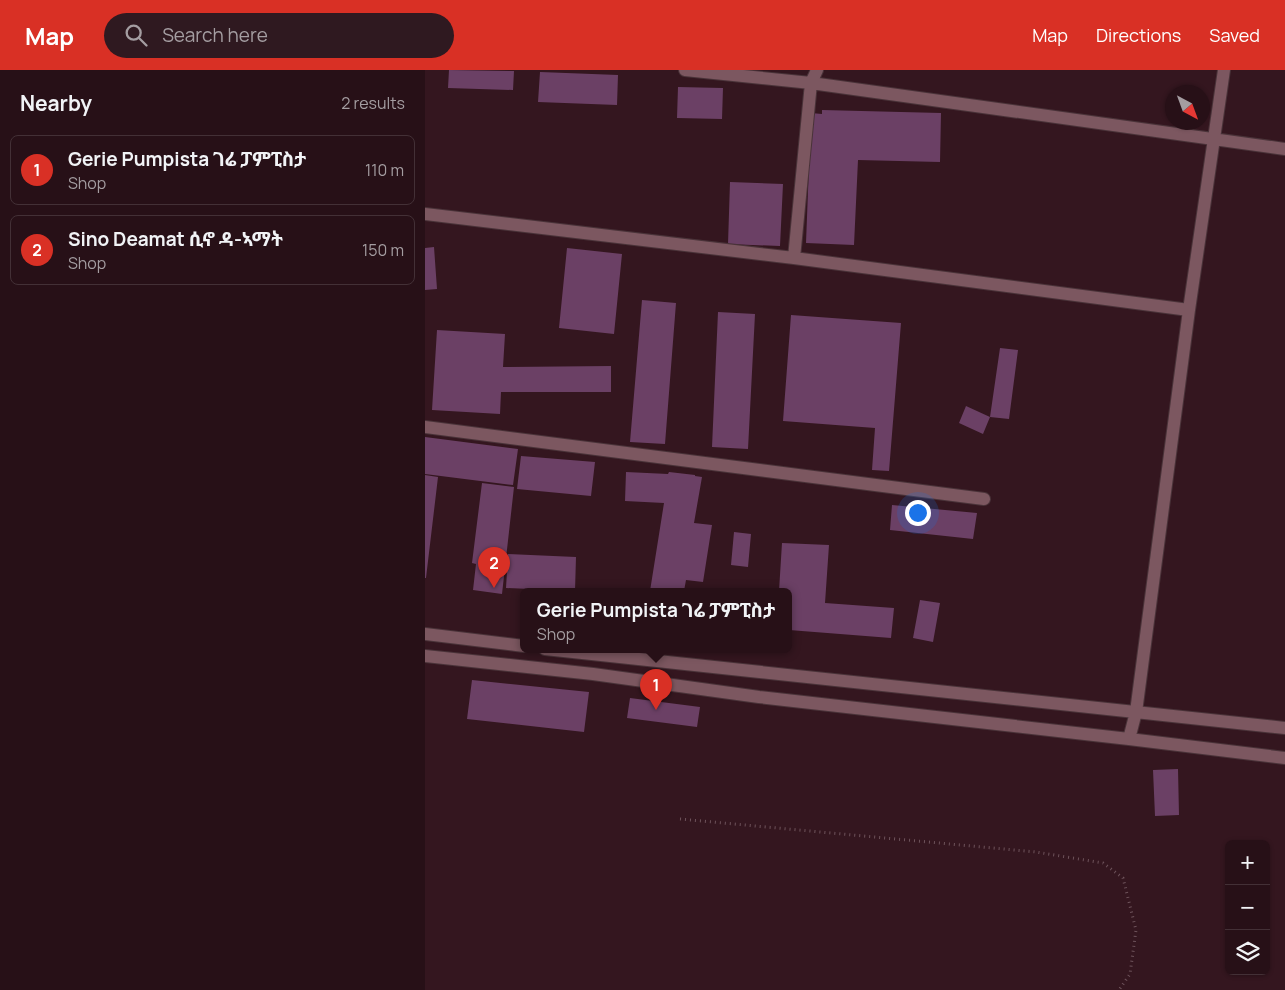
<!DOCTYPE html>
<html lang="en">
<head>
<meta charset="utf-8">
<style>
	body { margin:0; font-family:Manrope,"Noto Sans Ethiopic",sans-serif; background:#2f1920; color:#f1f3f6 }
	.controls { position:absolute; right:15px; bottom:15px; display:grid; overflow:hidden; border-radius:8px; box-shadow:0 1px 4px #0004 }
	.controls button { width:45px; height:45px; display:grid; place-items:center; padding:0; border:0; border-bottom:1px solid #433036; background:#271017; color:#f1f3f6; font:25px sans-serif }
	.compass { position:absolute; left:740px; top:15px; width:45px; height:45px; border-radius:50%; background:#271017; box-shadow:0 1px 4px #0004; rotate:139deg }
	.you { position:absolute; left:492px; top:442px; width:18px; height:18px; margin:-12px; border:4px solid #fff; border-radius:50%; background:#1a73e8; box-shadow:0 0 0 8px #1a73e833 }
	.badge { display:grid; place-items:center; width:32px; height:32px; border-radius:50%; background:#d93025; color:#fff; font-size:16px; font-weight:700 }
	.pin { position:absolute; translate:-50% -41px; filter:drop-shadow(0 1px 2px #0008) }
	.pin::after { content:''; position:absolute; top:26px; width:18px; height:15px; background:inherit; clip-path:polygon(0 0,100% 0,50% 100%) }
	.popup { position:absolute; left:95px; top:518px; width:272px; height:65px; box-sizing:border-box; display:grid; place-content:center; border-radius:8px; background:#271017; filter:drop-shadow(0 1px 4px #0005); font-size:16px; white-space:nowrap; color:#a49da1 }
	.popup b { font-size:19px; color:#f1f3f6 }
	.popup::after { content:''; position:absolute; left:50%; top:100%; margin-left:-10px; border:10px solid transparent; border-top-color:#271017 }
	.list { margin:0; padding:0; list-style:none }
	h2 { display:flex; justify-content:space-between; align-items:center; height:65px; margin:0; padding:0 20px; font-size:21px }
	h2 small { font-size:16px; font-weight:400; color:#a49da1 }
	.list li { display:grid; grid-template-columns:32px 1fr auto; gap:15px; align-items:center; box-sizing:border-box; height:70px; margin:0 10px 10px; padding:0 10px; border:1px solid #433036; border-radius:8px }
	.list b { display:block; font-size:19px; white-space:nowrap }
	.list p { margin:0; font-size:16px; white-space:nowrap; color:#a49da1 }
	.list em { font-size:16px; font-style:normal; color:#a49da1 }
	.icon { flex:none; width:28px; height:28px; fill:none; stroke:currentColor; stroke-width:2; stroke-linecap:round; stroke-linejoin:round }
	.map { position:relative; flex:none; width:860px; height:920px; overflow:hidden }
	header { display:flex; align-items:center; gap:30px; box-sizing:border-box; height:70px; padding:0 25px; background:#d93025; color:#fff }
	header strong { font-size:24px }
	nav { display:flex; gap:28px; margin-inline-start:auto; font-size:18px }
	.search { width:350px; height:45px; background:#2f1920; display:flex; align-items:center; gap:12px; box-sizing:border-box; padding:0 18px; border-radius:28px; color:#a49da1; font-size:19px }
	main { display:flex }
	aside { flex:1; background:#271017 }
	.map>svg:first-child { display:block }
	.building { fill:#6b4065 }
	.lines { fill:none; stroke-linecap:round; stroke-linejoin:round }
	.minor-casing { stroke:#4a3339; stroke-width:14 }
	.path { stroke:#6e535b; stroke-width:3; stroke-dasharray:1 4; stroke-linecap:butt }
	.minor { stroke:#7c5760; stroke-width:12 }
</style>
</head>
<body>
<header>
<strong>Map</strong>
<div class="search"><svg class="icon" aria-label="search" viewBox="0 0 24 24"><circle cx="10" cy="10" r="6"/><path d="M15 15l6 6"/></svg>Search here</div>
<nav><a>Map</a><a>Directions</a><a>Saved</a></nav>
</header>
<main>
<aside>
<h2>Nearby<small>2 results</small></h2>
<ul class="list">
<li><span class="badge">1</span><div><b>Gerie Pumpista ገሬ ፓምፒስታ</b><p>Shop</p></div><em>110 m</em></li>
<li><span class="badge">2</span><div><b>Sino Deamat ሲኖ ዳ-ኣማት</b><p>Shop</p></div><em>150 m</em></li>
</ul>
</aside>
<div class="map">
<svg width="860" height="920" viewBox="0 0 860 920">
	<rect width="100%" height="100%" fill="#34161f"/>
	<!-- building -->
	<path class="building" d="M24,0L89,1L88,20L23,18Z
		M115,2L193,5L192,35L113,32Z
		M253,17L298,18L297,49L252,48Z
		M397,40L516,43L515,92L433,90L429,175L381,173L386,43L397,44Z
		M305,112L358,114L355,176L303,174Z
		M9,177L12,219L0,220V178Z
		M142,178L197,184L189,264L134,258Z
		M217,230L251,233L240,374L205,372Z
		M293,242L330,244L323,379L287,377Z
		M366,245L476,253L464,401L447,400L450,358L358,351Z
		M12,260L80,264L78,297L186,296V322H76L75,344L7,340Z
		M575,278L593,280L584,349L565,347Z
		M541,336L565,347L558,364L534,353Z
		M0,367L93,379L88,415L0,404Z
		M96,386L170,392L166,426L92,419Z
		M201,402L243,404L244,402L270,405V406L277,407L269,453L287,455L278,512L261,510L259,521H225L239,433L200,431Z
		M0,405L13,407L1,508H0Z
		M57,413L89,417L77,524L48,520L51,494L47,493Z
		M467,435L552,443L548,469L465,460Z
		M309,462L326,464L323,497L306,495Z
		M357,473L404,475L400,533L469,538L466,568L364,560V521H354Z
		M83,484L151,487L150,521L81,518Z
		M495,530L515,533L508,572L488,568Z
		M47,610L164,622L159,662L42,649Z
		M205,628L275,637L272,657L202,648Z
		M753,699L754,745L730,746L728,700Z"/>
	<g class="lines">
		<defs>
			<path id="minor" d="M260,0L386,13L860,79
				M0,144L369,188L764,240
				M369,188L386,13L392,0
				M0,357L559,429
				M0,564L99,576
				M120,579L860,658
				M0,586L168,604L334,627L704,669L860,688
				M704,669L711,642L764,240L799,0"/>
		</defs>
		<!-- minor casing -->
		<use href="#minor" class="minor-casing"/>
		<!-- path -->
		<path class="path" d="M255,749L611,782L678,793L698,808L711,860L705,904L694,920"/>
		<!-- minor -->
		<use href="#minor" class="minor"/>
	</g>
</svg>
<div class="controls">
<button>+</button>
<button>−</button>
<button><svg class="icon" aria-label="layers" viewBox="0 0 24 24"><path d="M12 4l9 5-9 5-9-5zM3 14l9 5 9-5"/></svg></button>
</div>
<svg class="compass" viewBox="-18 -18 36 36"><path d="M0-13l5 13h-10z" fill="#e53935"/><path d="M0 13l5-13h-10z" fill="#a49da1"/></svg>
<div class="you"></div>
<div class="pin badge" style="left:231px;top:640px">1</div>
<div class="popup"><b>Gerie Pumpista ገሬ ፓምፒስታ</b>Shop</div>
<div class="pin badge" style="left:69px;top:518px">2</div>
</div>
</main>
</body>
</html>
